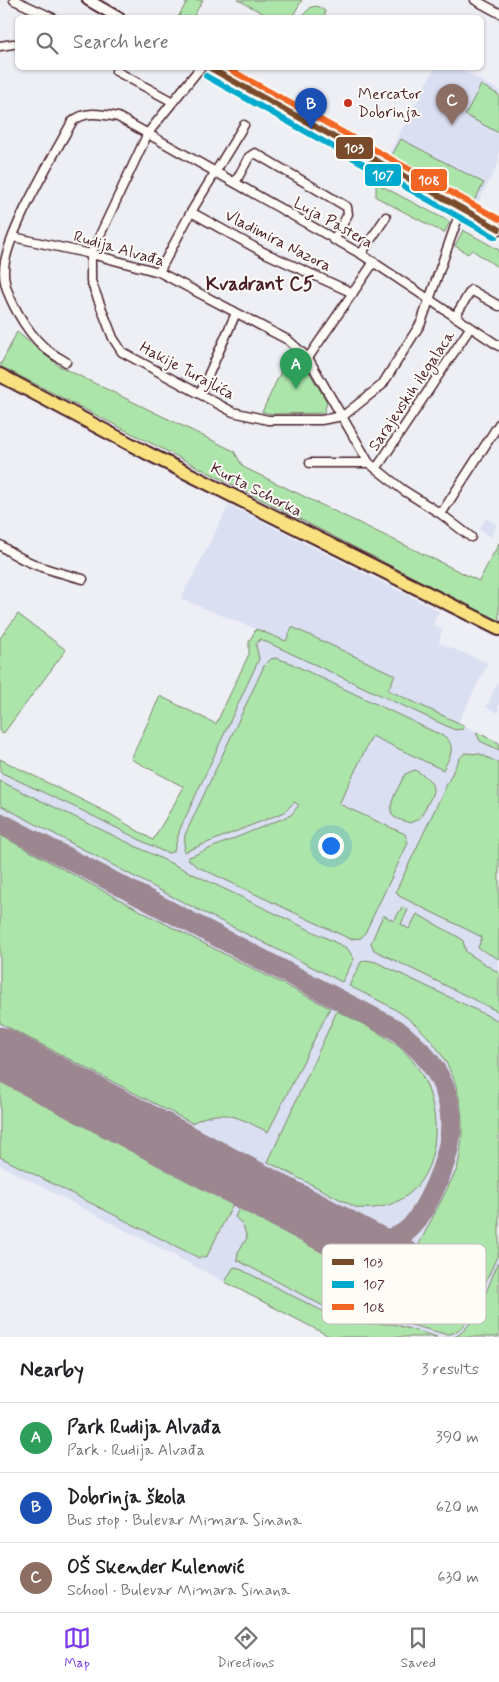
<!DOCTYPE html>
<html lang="en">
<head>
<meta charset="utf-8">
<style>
	body { margin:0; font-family:Mynerve,sans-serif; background:#f6f6f6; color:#202124 }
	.you { position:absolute; left:330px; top:845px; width:18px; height:18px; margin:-12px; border:4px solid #fff; border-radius:50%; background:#1a73e8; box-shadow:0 0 0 8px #1a73e833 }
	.badge { display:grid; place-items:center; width:32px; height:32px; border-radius:50%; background:#7c3aed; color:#fff; font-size:16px; font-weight:700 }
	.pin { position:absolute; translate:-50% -41px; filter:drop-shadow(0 1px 2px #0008) }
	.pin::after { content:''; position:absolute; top:26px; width:18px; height:15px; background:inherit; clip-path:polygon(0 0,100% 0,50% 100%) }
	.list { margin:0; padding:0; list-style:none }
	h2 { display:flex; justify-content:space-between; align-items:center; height:65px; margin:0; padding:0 20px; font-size:21px }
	h2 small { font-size:16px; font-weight:400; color:#757577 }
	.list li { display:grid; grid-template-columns:32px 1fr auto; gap:15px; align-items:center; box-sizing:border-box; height:70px; padding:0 20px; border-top:1px solid #e0e0e0 }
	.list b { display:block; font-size:19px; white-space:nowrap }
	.list p { margin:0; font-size:16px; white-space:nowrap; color:#757577 }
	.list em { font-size:16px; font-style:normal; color:#757577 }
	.icon { flex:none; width:28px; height:28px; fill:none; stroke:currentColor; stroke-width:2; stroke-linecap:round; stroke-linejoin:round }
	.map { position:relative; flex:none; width:499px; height:1337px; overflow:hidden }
	.search { position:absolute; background:#fff; box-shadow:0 1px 4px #0004; left:15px; right:15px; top:15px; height:55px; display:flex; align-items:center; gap:12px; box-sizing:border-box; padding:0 18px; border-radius:8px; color:#757577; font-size:19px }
	.sheet { height:275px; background:#fff }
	nav { display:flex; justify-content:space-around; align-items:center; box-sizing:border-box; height:70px; border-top:1px solid #e0e0e0; background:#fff; font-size:14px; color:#757577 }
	nav a { display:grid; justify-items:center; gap:2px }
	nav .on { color:#7c3aed }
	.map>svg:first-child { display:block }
	.built { fill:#dadff2 }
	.green { fill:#ace5aa; stroke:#7b826a }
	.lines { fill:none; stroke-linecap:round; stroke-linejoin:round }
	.taxiway { stroke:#9c8790; stroke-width:21 }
	.runway { stroke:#9c8790; stroke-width:52 }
	.minor-casing { stroke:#4a1f2b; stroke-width:11 }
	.tertiary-casing { stroke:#4a1f2b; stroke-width:14 }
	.primary-casing { stroke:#4a1f2b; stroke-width:16 }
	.minor { stroke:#fdfcf7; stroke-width:8 }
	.tertiary { stroke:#fdfcf7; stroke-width:10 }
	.primary { stroke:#fae180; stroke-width:12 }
	.bus-1-casing { stroke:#fdfcf7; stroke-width:10 }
	.bus-2-casing { stroke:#fdfcf7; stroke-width:10 }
	.bus-3-casing { stroke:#fdfcf7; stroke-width:10 }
	.bus-1 { stroke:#7a4b2a; stroke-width:6 }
	.bus-2 { stroke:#00a9ce; stroke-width:6 }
	.bus-3 { stroke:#f26522; stroke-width:6 }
	.poi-dot { fill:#c8321e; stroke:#fdfcf7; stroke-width:2 }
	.labels { text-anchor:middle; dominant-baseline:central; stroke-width:4; stroke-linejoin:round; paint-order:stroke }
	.poi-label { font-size:16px; fill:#4a1f2b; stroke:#fdfcf7; text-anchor:start }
	.street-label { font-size:16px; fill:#4a1f2b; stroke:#fdfcf7 }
	.quarter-label { font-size:19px; font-weight:bold; fill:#4a1f2b; stroke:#fdfcf7 }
	.key { fill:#fdfcf7; stroke:#c7baba; stroke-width:1 }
	.key-label { font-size:14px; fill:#4a1f2b }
	.line-badge { stroke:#fdfcf7; stroke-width:2 }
	.badge-label { font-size:14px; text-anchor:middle; font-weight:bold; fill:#fff }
</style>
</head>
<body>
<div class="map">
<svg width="499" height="1337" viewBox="0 0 499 1337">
	<rect width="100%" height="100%" fill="#edeff5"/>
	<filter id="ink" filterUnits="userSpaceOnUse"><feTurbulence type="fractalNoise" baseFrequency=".02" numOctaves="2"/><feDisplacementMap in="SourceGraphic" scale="10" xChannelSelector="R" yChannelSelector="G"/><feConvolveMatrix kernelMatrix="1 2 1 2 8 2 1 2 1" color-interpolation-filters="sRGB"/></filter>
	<g filter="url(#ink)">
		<!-- built -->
		<path class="built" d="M435,68H457L499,90V162L475,208L385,161Z
			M229,505L439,611L433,625L442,629L439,643L488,663L458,723L499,743V1337H331L0,1165V759L110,814L153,840L184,787L131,759L160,696L216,724L249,654V642L256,629L181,599Z
			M486,518L497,525L491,537L479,530Z
			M499,680V713L486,707Z"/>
		<!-- green -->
		<path class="green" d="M188,0H203L193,17H178Z
			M238,0H302L292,17H270Z
			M317,6L325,11V17H301L311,7Z
			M481,85L499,95V133L465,115Z
			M401,139L484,183L474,201L391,157Z
			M376,183L450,222L444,233L376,197Z
			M463,230L499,250V268L472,250L468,254L455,246Z
			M17,332L59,366L234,451L243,467L479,581L499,543V621L0,366Z
			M290,352L302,360L327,402L324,413L273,414L262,412Z
			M18,614L66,650L3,734L0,732V638Z
			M292,627L395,675L388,690L465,726L463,729L455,730L260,639L256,645L259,659L180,829L174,851L169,853L162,851L85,812L0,772V759L110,814L153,840L184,787L131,759L160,696L216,724L249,654V642L256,629L286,641Z
			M275,658L288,662L447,738C456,750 449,758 443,770L372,736L339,804L405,834L408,843L365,933L361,938L350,939L196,866L187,858L291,815L299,805L294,802L285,812L184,852L185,835L264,666L271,659Z
			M476,732L499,743V750L480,741Z
			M465,753L480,754L499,763V959L478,948L482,937L399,896L396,891L459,759Z
			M415,770C444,786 432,794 420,818L410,823C405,821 398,820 394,817C384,808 401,784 405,774Z
			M0,781L347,948L354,959L342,982L167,894L0,805Z
			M0,835L150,916L330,1008L268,1132C239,1118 223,1106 192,1123L0,1023Z
			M402,907L408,910L401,924L409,929L417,914L460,938L463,941L466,952L499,973V1012L374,950L371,943L383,915L394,921Z
			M366,960L376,962L499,1021V1252L471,1315L462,1328L451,1334H445L393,1320H363L342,1316L237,1260L238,1252L247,1238L243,1225L235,1217L241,1205L398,1286L457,1169C472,1106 454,1049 399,1012C384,1002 365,994 349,986L361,962Z
			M337,1011C368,1027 401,1040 419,1070C452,1125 436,1215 357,1208L268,1162Z
			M0,1081L234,1202L207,1256L199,1258L0,1157Z
			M499,1261V1337H454C475,1330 490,1280 499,1261Z
			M236,1267L342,1321L353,1323L393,1324L437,1337H331L225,1282L233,1268Z"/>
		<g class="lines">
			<!-- taxiway -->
			<path class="taxiway" d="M0,823L397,1030C416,1046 433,1061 443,1085C460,1125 447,1163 429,1199C422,1211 416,1225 404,1233C388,1244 366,1239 348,1237"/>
			<!-- runway -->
			<path class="runway" d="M0,1053L402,1266"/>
			<defs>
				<path id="minor" d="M14,0L53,18
					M475,0L499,13
					M0,46L13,44
					M200,68L148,133L91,254V281L113,338L122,352L233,412L268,420H321L343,416L382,385L421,323L461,209
					M116,71L173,102
					M235,183L249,157L255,153L347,207L348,214L334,240
					M191,212L263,252L353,293
					M13,237L91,254L159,272L288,340L308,358L369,463L403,490L441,514L471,537
					M361,254L386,217
					M159,272L191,212L244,125
					M455,317L471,290L499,306
					M308,358L374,262
					M66,362C58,357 50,353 44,347C27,332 3,294 4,271C4,237 54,155 72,122C84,110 102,114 118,117L361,254L499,346
					M200,394L236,313
					M310,463H369
					M376,469L470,328
					M441,514L499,424
					M0,545C25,564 52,571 83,579"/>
				<path id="tertiary" d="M88,0L119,18
					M210,68L499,229"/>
				<path id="primary" d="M0,375L147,453L499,629"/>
			</defs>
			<!-- minor casing -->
			<use href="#minor" class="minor-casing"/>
			<!-- tertiary casing -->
			<use href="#tertiary" class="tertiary-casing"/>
			<!-- primary casing -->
			<use href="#primary" class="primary-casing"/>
			<!-- minor -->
			<use href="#minor" class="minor"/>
			<!-- tertiary -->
			<use href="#tertiary" class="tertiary"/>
			<!-- primary -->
			<use href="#primary" class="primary"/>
			<defs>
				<path id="bus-1" d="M210,68L499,229"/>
				<path id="bus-2" d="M206,76L495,237"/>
				<path id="bus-3" d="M227,68L499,219"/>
			</defs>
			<!-- bus-1 casing -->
			<use href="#bus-1" class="bus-1-casing"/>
			<!-- bus-2 casing -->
			<use href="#bus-2" class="bus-2-casing"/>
			<!-- bus-3 casing -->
			<use href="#bus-3" class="bus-3-casing"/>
			<!-- bus-1 -->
			<use href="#bus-1" class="bus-1"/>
			<!-- bus-2 -->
			<use href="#bus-2" class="bus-2"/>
			<!-- bus-3 -->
			<use href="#bus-3" class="bus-3"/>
		</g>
	</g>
	<!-- markers -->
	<circle class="poi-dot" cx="348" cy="103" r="5"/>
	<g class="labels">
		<!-- poi labels -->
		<g class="poi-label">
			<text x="358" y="94">Mercator<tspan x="358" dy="18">Dobrinja</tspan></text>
		</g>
		<!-- street labels -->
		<g class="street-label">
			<text transform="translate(333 223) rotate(29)">Luja Pastera</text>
			<text transform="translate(278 241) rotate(27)">Vladimira Nazora</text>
			<text transform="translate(119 249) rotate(16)">Rudija Alvađa</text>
			<text transform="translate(187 371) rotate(28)">Hakije Turajlića</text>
			<text transform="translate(412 391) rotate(-56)">Sarajevskih ilegalaca</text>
			<text transform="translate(256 490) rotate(27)">Kurta Schorka</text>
		</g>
		<!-- quarter labels -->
		<g class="quarter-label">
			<text x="260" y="284">Kvadrant C5</text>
		</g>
	</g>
	<!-- legend -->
	<rect x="322" y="1244" width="164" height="80" rx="8" class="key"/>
	<rect x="332" y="1259" width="22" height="6" fill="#7a4b2a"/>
	<rect x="332" y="1281" width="22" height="7" fill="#00a9ce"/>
	<rect x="332" y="1304" width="22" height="6" fill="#f26522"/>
	<g class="key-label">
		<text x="363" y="1267">103</text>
		<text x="363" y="1289">107</text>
		<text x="363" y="1312">108</text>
	</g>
	<g class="line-badge">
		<rect x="335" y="136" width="39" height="24" rx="5" fill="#7a4b2a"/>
		<rect x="364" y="163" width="38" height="24" rx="5" fill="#00a9ce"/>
		<rect x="410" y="168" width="38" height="24" rx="5" fill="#f26522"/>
	</g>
	<g class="badge-label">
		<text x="354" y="153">103</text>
		<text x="383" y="180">107</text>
		<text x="429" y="185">108</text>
	</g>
</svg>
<div class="you"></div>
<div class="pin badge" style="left:296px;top:389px;background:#2e9e5b">A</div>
<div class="pin badge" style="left:311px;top:129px;background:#1a4fb4">B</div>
<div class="pin badge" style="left:452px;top:125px;background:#8d6e63">C</div>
<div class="search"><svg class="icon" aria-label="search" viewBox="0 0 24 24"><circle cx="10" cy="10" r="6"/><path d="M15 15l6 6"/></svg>Search here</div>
</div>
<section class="sheet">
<h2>Nearby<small>3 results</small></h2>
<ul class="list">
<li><span class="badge" style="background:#2e9e5b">A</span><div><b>Park Rudija Alvađa</b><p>Park · Rudija Alvađa</p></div><em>390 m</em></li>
<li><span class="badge" style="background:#1a4fb4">B</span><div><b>Dobrinja škola</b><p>Bus stop · Bulevar Mimara Sinana</p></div><em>620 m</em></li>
<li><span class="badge" style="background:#8d6e63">C</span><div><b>OŠ Skender Kulenović</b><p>School · Bulevar Mimara Sinana</p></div><em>630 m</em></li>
</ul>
</section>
<nav>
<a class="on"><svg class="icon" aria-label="map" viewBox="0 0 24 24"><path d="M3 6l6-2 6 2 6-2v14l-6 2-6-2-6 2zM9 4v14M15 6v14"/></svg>Map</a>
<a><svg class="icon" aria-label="directions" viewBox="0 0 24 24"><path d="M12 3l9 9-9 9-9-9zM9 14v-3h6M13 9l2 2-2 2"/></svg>Directions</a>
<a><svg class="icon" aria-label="saved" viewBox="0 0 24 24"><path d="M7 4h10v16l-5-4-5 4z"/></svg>Saved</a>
</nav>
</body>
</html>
